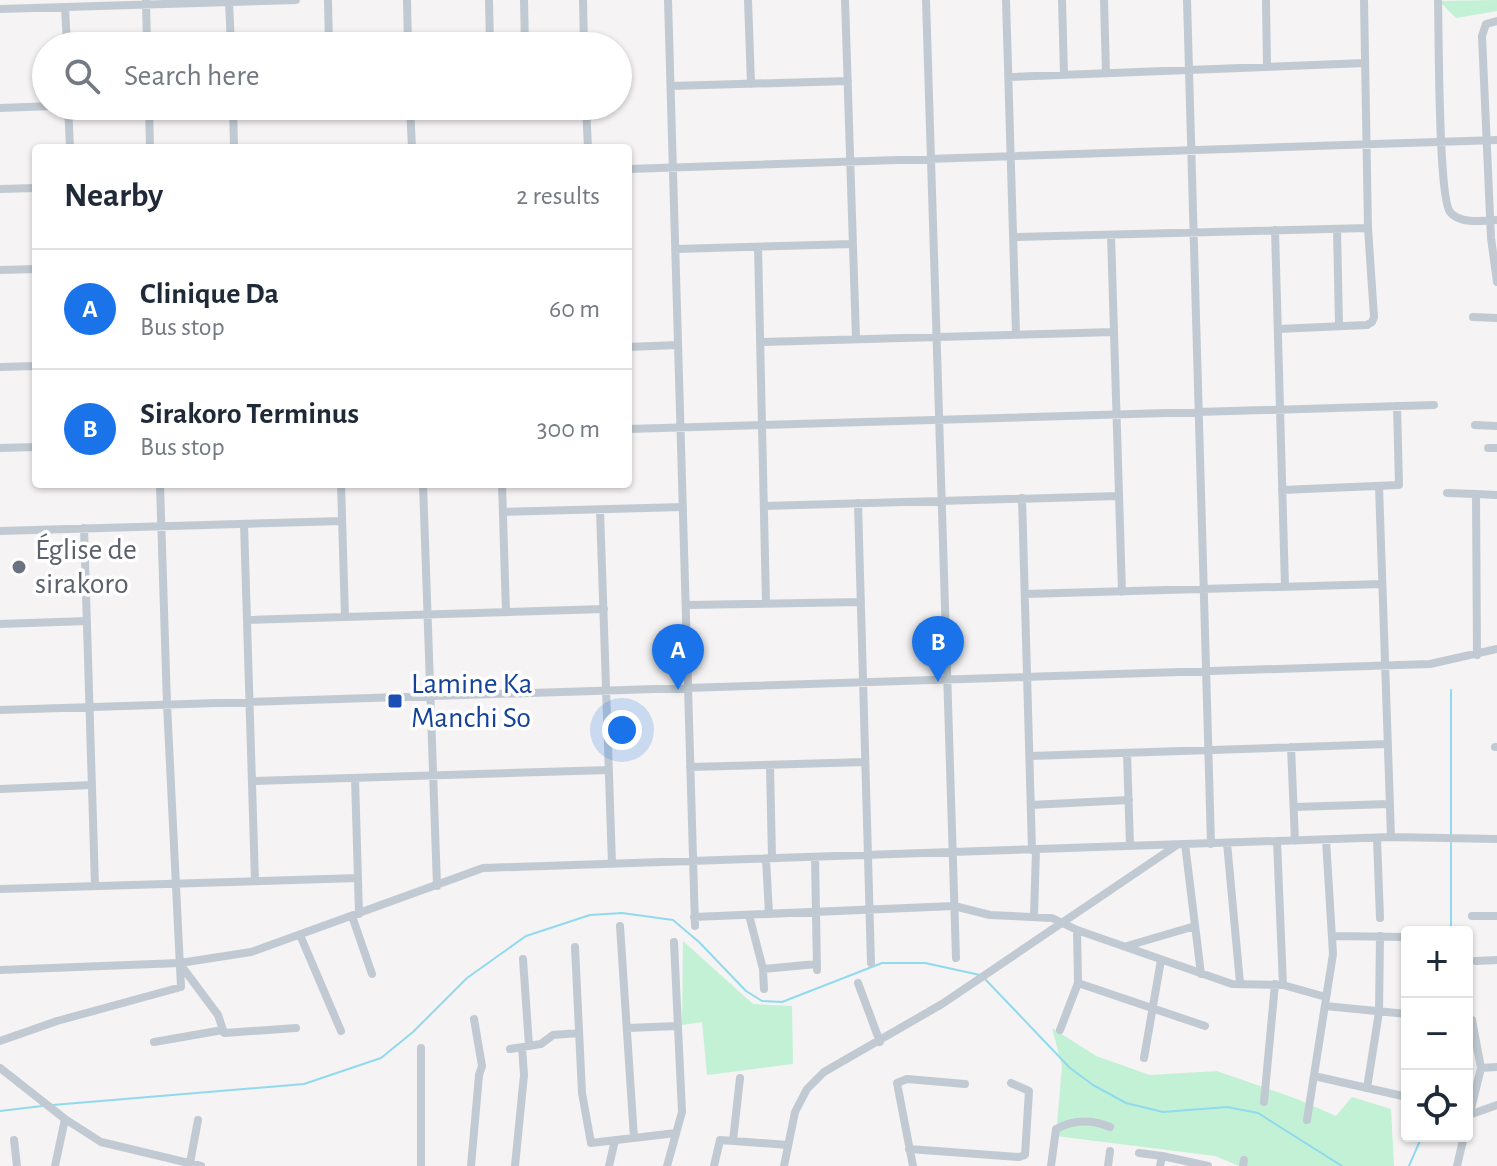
<!DOCTYPE html>
<html lang="en">
<head>
<meta charset="utf-8">
<style>
	body { margin:0; font-family:"Alegreya Sans",sans-serif; background:#f6f6f7; color:#1f2937 }
	.controls { position:absolute; right:24px; bottom:24px; display:grid; overflow:hidden; border-radius:8px; box-shadow:0 2px 6px #0004 }
	.controls button { width:72px; height:72px; display:grid; place-items:center; padding:0; border:0; border-bottom:2px solid #e0e1e3; background:#fff; color:#1f2937; font:40px sans-serif }
	.you { position:absolute; left:622px; top:730px; width:28px; height:28px; margin:-20px; border:6px solid #fff; border-radius:50%; background:#1a73e8; box-shadow:0 0 0 12px #1a73e833 }
	.badge { display:grid; place-items:center; width:52px; height:52px; border-radius:50%; background:#1a73e8; color:#fff; font-size:26px; font-weight:700 }
	.pin { position:absolute; translate:-50% -66px; filter:drop-shadow(0 2px 4px #0008) }
	.pin::after { content:''; position:absolute; top:42px; width:28px; height:24px; background:inherit; clip-path:polygon(0 0,100% 0,50% 100%) }
	.list { margin:0; padding:0; list-style:none }
	h2 { display:flex; justify-content:space-between; align-items:center; height:104px; margin:0; padding:0 32px; font-size:34px }
	h2 small { font-size:26px; font-weight:400; color:#747a83 }
	.list li { display:grid; grid-template-columns:52px 1fr auto; gap:24px; align-items:center; box-sizing:border-box; height:120px; padding:0 32px; border-top:2px solid #e0e1e3 }
	.list b { display:block; font-size:30px; white-space:nowrap }
	.list p { margin:0; font-size:26px; white-space:nowrap; color:#747a83 }
	.list em { font-size:26px; font-style:normal; color:#747a83 }
	.icon { flex:none; width:44px; height:44px; fill:none; stroke:currentColor; stroke-width:2; stroke-linecap:round; stroke-linejoin:round }
	.map { position:relative; flex:none; width:1497px; height:1166px; overflow:hidden }
	.search { position:absolute; background:#fff; box-shadow:0 2px 6px #0004; left:32px; top:32px; width:600px; height:88px; display:flex; align-items:center; gap:20px; box-sizing:border-box; padding:0 28px; border-radius:44px; color:#747a83; font-size:30px }
	.panel { position:absolute; background:#fff; box-shadow:0 2px 6px #0004; left:32px; top:144px; width:600px; height:344px; border-radius:8px }
	.map>svg:first-child { display:block }
	.green { fill:#c3f1d5 }
	.lines { fill:none; stroke-linecap:round; stroke-linejoin:round }
	.stream { stroke:#90daee; stroke-width:2 }
	.minor { stroke:#c1cad2; stroke-width:8 }
	.worship-dot { fill:#6b7280; stroke:#fff; stroke-width:3 }
	.transit-dot { fill:#1a4fb4; stroke:#fff; stroke-width:3 }
	.labels { text-anchor:middle; dominant-baseline:central; stroke-width:7; stroke-linejoin:round; paint-order:stroke }
	.worship-label { font-size:30px; fill:#5b616d; stroke:#fff; text-anchor:start }
	.transit-label { font-size:30px; fill:#164399; stroke:#fff; text-anchor:start }
</style>
</head>
<body>
<div class="map">
<svg width="1497" height="1166" viewBox="0 0 1497 1166">
	<rect width="100%" height="100%" fill="#f5f3f3"/>
	<!-- green -->
	<path class="green" d="M1497,0V11L1456,18L1439,1Z
		M683,941L753,1004L792,1006L793,1064L707,1075L702,1022L682,1025Z
		M1052,1028L1096,1056L1150,1075L1217,1071L1297,1099L1336,1116L1352,1097L1391,1109L1394,1166H1239L1215,1156L1056,1136L1062,1066Z"/>
	<g class="lines">
		<!-- stream -->
		<path class="stream" d="M1451,690V837
			M1451,843V932
			M985,979L1070,1068L1093,1085L1126,1103L1163,1112L1227,1107L1258,1113L1342,1166
			M53,1105L304,1084L381,1058L413,1032L467,978L526,936L590,915L622,913L673,920L699,942L746,991L762,1001L782,1002L882,963H925L980,975
			M0,1111L42,1106
			M1409,1166L1422,1136"/>
		<!-- minor -->
		<path class="minor" d="M328,0L329,46
			M407,0L408,46
			M489,0L490,46
			M524,0L525,46
			M583,0L584,46
			M668,0L695,926
			M748,0L751,84
			M845,0L856,339
			M926,0L956,958
			M1006,0L1016,334
			M1062,0L1064,75
			M1104,0L1106,73
			M1187,0L1211,844
			M1266,0L1267,67
			M1438,0C1439,31 1438,196 1450,212C1459,224 1483,221 1497,220
			M146,1L147,46
			M229,2L231,46
			M65,7L67,46
			M0,9L296,0
			M1497,21L1486,24L1482,36L1491,238L1497,282
			M231,38L329,36
			M1009,77L1365,63
			M671,86L848,81
			M68,106L70,148
			M149,106L150,148
			M233,106L234,148
			M410,106L412,148
			M586,106L588,148
			M0,108L54,106
			M628,169L1497,140
			M0,189L36,188
			M1337,229L1339,325
			M1275,230L1285,587
			M1111,235L1122,592
			M1014,237L1368,228
			M758,247L766,603
			M676,249L853,244
			M0,270L36,269
			M1473,317L1497,318
			M1278,329L1367,325L1372,322L1374,317L1368,228L1364,0
			M760,342L1114,332
			M628,347L678,345
			M0,367L36,366
			M1475,425L1497,426
			M628,429L1434,405
			M0,448L36,447
			M1488,448H1497
			M341,484L345,617
			M423,484L437,886
			M502,484L506,612
			M1379,486L1391,837
			M1282,490L1399,485L1397,406
			M1447,493L1476,494
			M1022,498L1032,850
			M858,503L871,963
			M764,506L1119,496
			M600,510L612,864
			M503,512L683,507
			M244,524L255,881
			M84,528L95,886
			M0,531L342,521
			M1025,594L1382,584
			M686,605L861,602
			M247,620L604,609
			M0,624L87,621
			M1477,655L1476,494L1497,495
			M0,710L1430,664L1497,649
			M1291,747L1295,841
			M1495,747H1497
			M1127,753L1130,846
			M1030,756L1388,744
			M770,765L772,858
			M690,767L865,762
			M355,778L359,914
			M252,781L609,770
			M0,789L92,785
			M1031,805L1129,800
			M1294,807L1390,804
			M1377,838L1380,918
			M1277,841L1283,985
			M1227,843L1240,983
			M1185,844L1201,974
			M815,857L817,970
			M766,859L769,914
			M0,889L358,878
			M749,915L763,969L764,989
			M352,916L372,974
			M1472,916H1497
			M694,917L954,906L990,915L1052,918L1077,930L1232,984L1283,985L1326,997
			M1034,917L1036,849
			M620,926L634,1138
			M300,935L341,1031
			M1332,936L1407,937
			M1127,946L1195,926
			M575,947L582,1093L591,1143L676,1133
			M523,959L529,1046
			M1476,961L1497,960
			M180,964L218,1015L224,1033L296,1028
			M763,969L817,964
			M0,970L180,963L251,952L483,868L1391,837L1497,839
			M858,983L880,1042
			M1078,983L1205,1026
			M1325,1006L1407,1014
			M1467,1020H1472L1481,1068L1467,1125
			M627,1028L678,1026
			M1060,1030L1078,983L1077,930
			M0,1041L57,1021L181,987L167,704L160,484
			M154,1042L223,1030
			M421,1048V1166
			M510,1049L541,1044L553,1035L579,1033
			M1144,1058L1161,960
			M0,1068L65,1119L101,1142L201,1166
			M1481,1068L1497,1067
			M1314,1076L1407,1097
			M1367,1088L1379,1012L1380,936
			M1264,1102L1275,984
			M1469,1115L1497,1105
			M1307,1120L1333,954L1326,840
			M14,1140L17,1166
			M733,1141L740,1078
			M909,1149L1019,1157L1025,1155L1029,1091L1011,1083
			M1139,1153L1162,1156L1160,1166
			M1162,1156L1208,1166
			M190,1163L198,1120
			M55,1166L65,1119
			M471,1166L479,1075L482,1066L474,1019
			M515,1166L524,1075L522,1047
			M609,1166L615,1140
			M667,1166L682,1112L674,942
			M714,1166L720,1140L788,1145
			M784,1166L795,1112L807,1089L824,1072L942,1004L1177,845
			M913,1166L897,1083L907,1079L965,1084
			M1051,1166L1056,1129C1074,1119 1091,1119 1110,1127
			M1108,1166L1110,1151
			M1243,1166L1244,1160
			M1457,1166L1464,1136"/>
	</g>
	<!-- markers -->
	<circle class="worship-dot" cx="19" cy="567" r="8"/>
	<rect class="transit-dot" x="387" y="693" width="16" height="16" rx="4"/>
	<g class="labels">
		<!-- worship labels -->
		<g class="worship-label">
			<text x="35" y="550">Église de<tspan x="35" dy="34">sirakoro</tspan></text>
		</g>
		<!-- transit labels -->
		<g class="transit-label">
			<text x="411" y="684">Lamine Ka<tspan x="411" dy="34">Manchi So</tspan></text>
		</g>
	</g>
</svg>
<div class="controls">
<button>+</button>
<button>−</button>
<button><svg class="icon" aria-label="locate" viewBox="0 0 24 24"><circle cx="12" cy="12" r="6"/><path d="M12 2v4M12 18v4M2 12h4M18 12h4"/></svg></button>
</div>
<div class="you"></div>
<div class="pin badge" style="left:678px;top:690px">A</div>
<div class="pin badge" style="left:938px;top:682px">B</div>
<div class="search"><svg class="icon" aria-label="search" viewBox="0 0 24 24"><circle cx="10" cy="10" r="6"/><path d="M15 15l6 6"/></svg>Search here</div>
<section class="panel">
<h2>Nearby<small>2 results</small></h2>
<ul class="list">
<li><span class="badge">A</span><div><b>Clinique Da</b><p>Bus stop</p></div><em>60 m</em></li>
<li><span class="badge">B</span><div><b>Sirakoro Terminus</b><p>Bus stop</p></div><em>300 m</em></li>
</ul>
</section>
</div>
</body>
</html>
